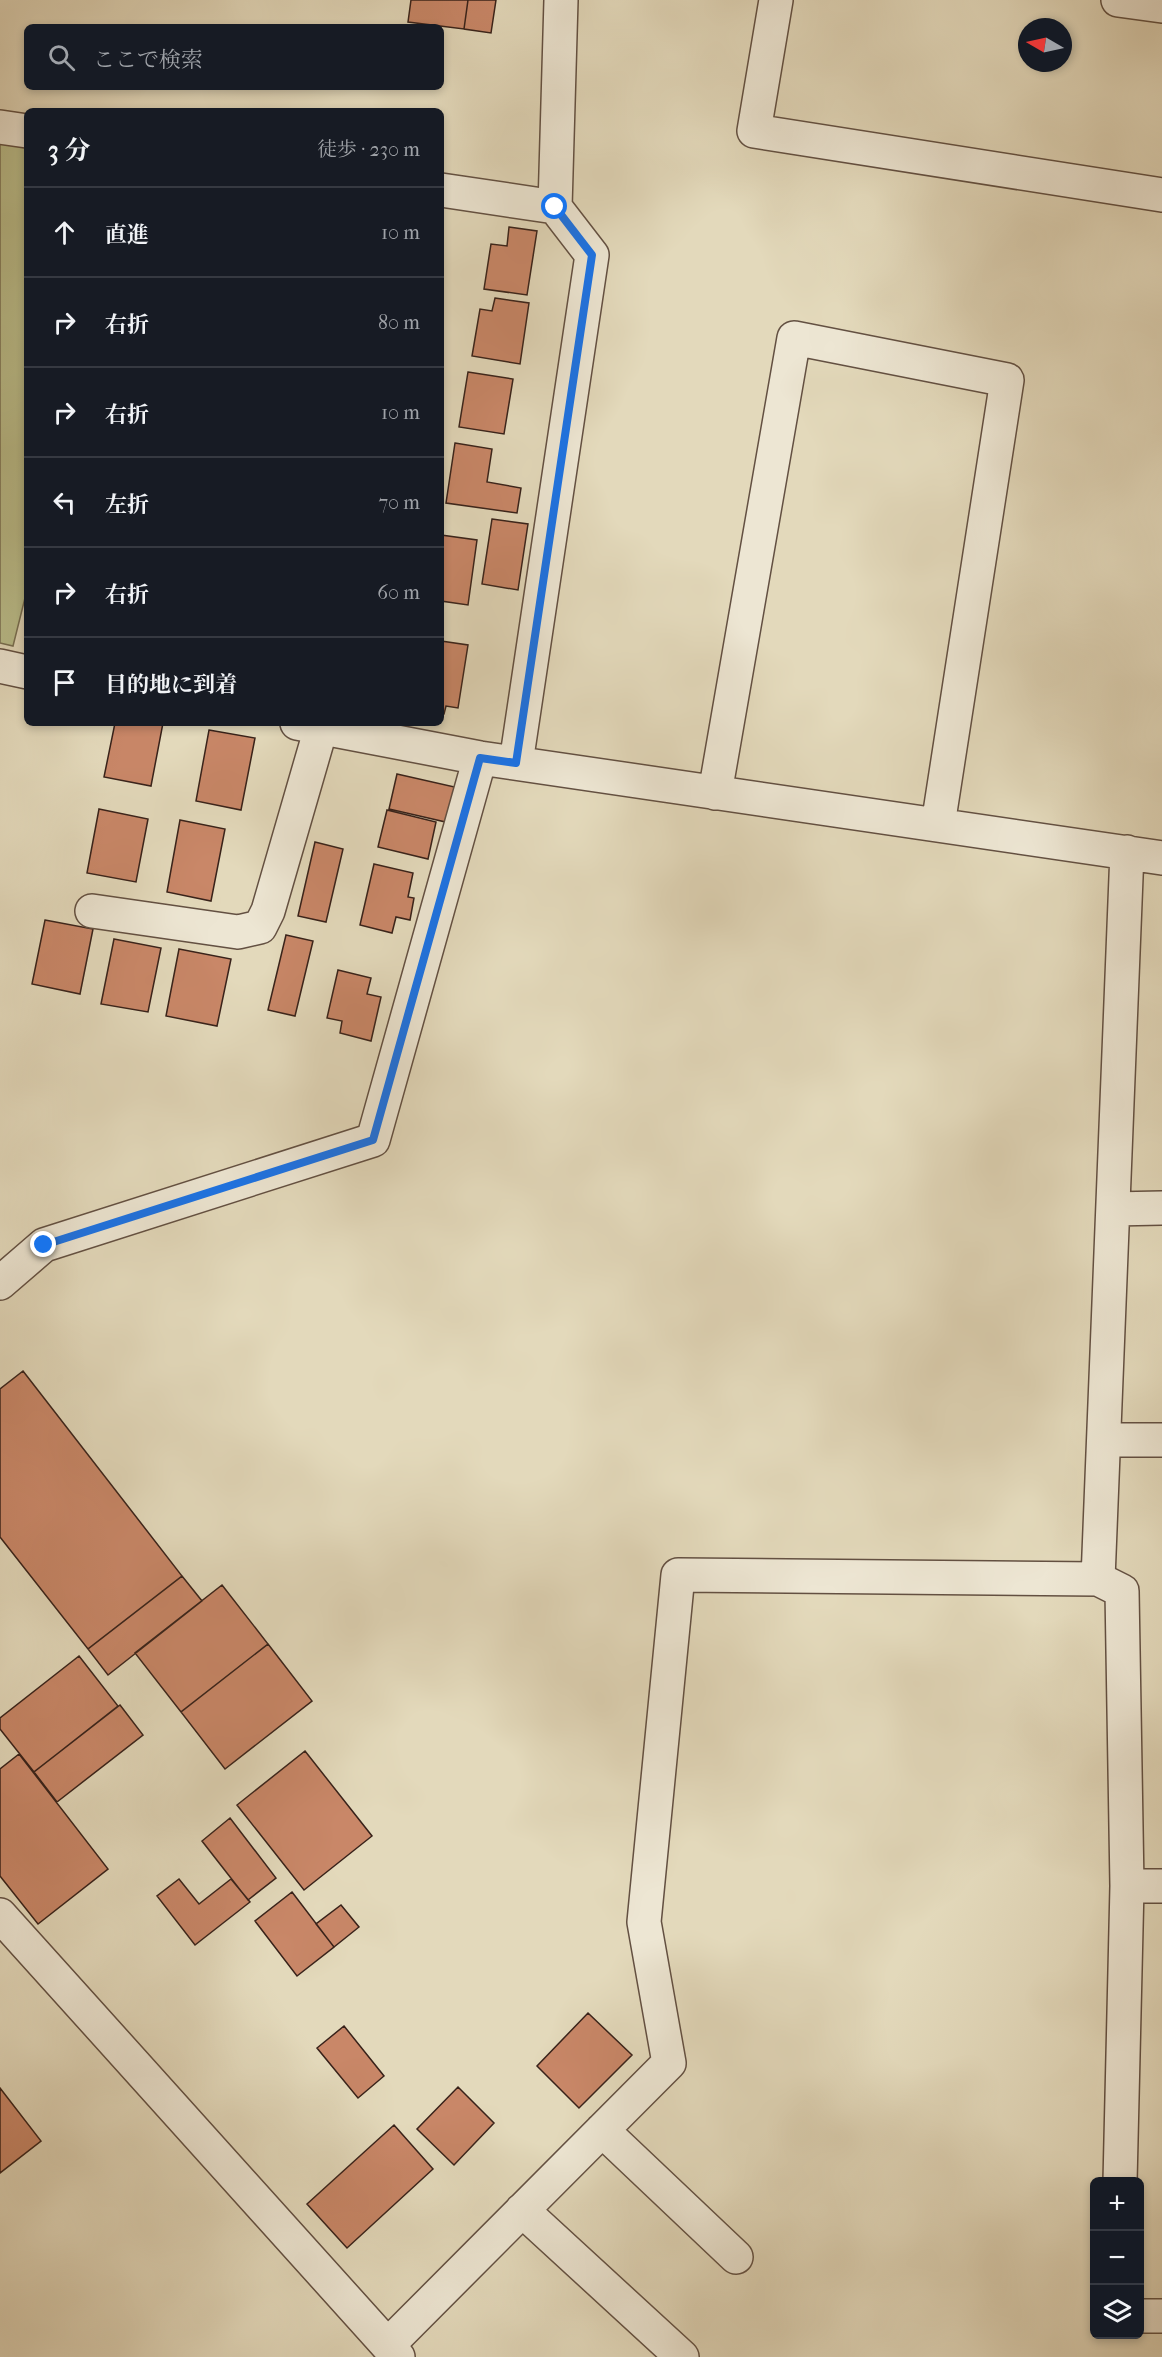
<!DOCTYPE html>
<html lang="ja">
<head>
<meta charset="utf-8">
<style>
	body { margin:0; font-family:"IM FELL French Canon","Noto Serif JP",serif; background:#20242c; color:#f1f3f6 }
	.controls { position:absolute; right:18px; bottom:18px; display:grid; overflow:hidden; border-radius:9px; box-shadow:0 3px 9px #0003 }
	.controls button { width:54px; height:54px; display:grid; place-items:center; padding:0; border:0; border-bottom:2px solid #363941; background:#171b24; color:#f1f3f6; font:30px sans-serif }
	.compass { position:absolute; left:1018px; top:18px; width:54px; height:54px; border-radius:50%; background:#171b24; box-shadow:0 3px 9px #0003; rotate:279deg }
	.stop { position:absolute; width:18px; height:18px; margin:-14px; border:4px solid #1a73e8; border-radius:50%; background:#fff }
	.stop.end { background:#1a73e8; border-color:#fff; box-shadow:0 2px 6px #0008 }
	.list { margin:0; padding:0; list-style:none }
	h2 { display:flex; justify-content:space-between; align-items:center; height:78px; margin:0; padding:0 24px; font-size:26px }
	h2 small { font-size:20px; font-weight:400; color:#9ea1a6 }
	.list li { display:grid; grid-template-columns:39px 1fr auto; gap:18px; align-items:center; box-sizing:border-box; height:90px; padding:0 24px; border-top:2px solid #363941 }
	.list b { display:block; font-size:22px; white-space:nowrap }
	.list em { font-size:20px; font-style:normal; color:#9ea1a6 }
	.icon { flex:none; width:33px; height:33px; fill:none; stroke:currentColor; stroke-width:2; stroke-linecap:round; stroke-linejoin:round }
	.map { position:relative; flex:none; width:1162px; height:2357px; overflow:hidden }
	.search { position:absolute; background:#171b24; box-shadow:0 3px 9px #0003; left:24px; top:24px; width:420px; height:66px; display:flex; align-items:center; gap:15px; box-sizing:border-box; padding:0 21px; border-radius:9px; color:#9ea1a6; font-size:22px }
	.panel { position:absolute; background:#171b24; box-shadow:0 3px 9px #0003; left:24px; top:108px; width:420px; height:618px; border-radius:9px }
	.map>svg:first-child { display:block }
	.green { fill:#babe8c; stroke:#797053; stroke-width:1.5 }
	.building { fill:#c98768; stroke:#38221a; stroke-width:1.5 }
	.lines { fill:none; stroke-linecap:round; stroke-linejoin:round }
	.minor-casing { stroke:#635042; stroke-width:36 }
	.tertiary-casing { stroke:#635042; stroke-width:36 }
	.minor { stroke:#ede6d3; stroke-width:33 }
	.tertiary { stroke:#ede6d3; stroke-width:33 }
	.route { stroke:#1a73e8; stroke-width:8 }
</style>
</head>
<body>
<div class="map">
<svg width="1162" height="2357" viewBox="0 0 1162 2357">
	<rect width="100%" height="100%" fill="#e3d9bb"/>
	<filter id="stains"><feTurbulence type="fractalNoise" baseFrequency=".00333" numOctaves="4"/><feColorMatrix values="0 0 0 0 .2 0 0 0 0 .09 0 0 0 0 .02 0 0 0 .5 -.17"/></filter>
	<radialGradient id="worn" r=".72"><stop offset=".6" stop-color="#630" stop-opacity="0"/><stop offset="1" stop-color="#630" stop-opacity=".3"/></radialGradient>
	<!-- green -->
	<path class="green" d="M0,141L27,145V590L13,646L0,643Z"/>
	<!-- building -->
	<path class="building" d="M411,0H468L464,29L408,22Z
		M468,0H496L491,33L464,29Z
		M509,227L537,231L527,295L484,289L491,244L507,246Z
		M495,298L529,303L520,364L472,356L480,309L492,311Z
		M468,372L513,379L504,434L459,427Z
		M455,443L492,449L487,482L521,488L517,513L446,503Z
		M492,519L528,524L518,590L482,584Z
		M441,535L477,540L468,605L441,601Z
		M441,641L468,645L458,708L446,706L444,714H441Z
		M115,723H163L151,786L104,777Z
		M209,730L255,738L241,810L196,801Z
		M397,774L459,788L450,823L389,809Z
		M99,809L148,819L136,882L87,873Z
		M387,810L436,822L428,859L378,847Z
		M180,820L225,829L211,901L167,892Z
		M315,842L343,849L326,922L298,916Z
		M374,864L413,873L408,897L414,898L410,920L396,917L392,933L360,925Z
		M45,920L93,929L80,994L32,984Z
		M286,935L313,941L295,1016L268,1010Z
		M114,939L161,948L148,1012L101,1004Z
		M179,949L231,959L217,1026L166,1016Z
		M338,970L371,978L367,994L381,997L371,1041L340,1033L342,1021L327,1018Z
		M23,1371L182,1576L88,1649L0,1537V1389Z
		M182,1576L202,1601L108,1675L88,1649Z
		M222,1585L268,1644L181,1712L135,1653Z
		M268,1644L312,1701L225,1769L181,1712Z
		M79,1656L118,1706L34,1772L0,1729V1718Z
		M120,1705L143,1735L57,1802L34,1772Z
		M305,1751L372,1836L304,1890L237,1805Z
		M19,1754L108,1869L38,1924L0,1876V1769Z
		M230,1818L276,1878L248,1900L202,1841Z
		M179,1879L199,1904L231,1879L250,1902L195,1945L157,1896Z
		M292,1892L334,1947L297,1976L255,1921Z
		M341,1905L359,1927L334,1947L316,1924Z
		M588,2013L632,2055L579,2108L537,2066Z
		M344,2026L384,2076L358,2098L317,2048Z
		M458,2087L494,2123L454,2165L417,2129Z
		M0,2088L41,2141L0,2173Z
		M394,2125L433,2169L347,2248L307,2204Z"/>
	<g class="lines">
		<defs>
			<path id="minor" d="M776,0L754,131L1162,195
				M1118,0L1162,6
				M0,127L27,131
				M441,190L555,207
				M0,666L27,672
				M297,723L480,758L1162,858
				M516,763L592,255L555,207L561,0
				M715,793L794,338L1007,380L938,825
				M92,911L238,932L260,927L268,911L321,728
				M1113,1209L1162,1208
				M0,1283L44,1245L373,1140L480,758
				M1104,1440H1162
				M1098,1579L1122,1591L1127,1886
				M602,2130L736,2257
				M1120,2182L1127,1886H1162
				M522,2210L682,2357
				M1140,2316H1162
				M388,2345L669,2063L644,1922L678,1575L1098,1579L1127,852"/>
			<path id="tertiary" d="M0,1915L398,2357"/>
		</defs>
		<!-- minor casing -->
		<use href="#minor" class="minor-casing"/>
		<!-- tertiary casing -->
		<use href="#tertiary" class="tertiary-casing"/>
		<!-- minor -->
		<use href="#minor" class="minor"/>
		<!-- tertiary -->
		<use href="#tertiary" class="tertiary"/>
	</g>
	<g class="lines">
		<!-- route -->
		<path class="route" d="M44,1245L373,1140L480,758L516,763L592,255L555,207"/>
	</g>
	<rect width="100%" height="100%" filter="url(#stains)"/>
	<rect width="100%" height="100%" fill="url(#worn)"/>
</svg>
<div class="controls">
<button>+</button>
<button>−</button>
<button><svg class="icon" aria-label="layers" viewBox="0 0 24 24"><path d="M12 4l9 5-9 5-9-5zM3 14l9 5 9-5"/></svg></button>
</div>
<svg class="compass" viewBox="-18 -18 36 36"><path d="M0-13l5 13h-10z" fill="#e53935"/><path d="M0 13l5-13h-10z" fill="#9ea1a6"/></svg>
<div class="stop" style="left:555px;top:207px"></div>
<div class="stop end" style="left:44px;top:1245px"></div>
<div class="search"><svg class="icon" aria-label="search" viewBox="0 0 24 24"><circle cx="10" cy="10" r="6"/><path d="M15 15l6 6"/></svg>ここで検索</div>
<section class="panel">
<h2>3 分<small>徒歩 · 230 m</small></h2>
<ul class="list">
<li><svg class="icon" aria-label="ahead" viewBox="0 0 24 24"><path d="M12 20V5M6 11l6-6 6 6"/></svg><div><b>直進</b></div><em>10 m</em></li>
<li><svg class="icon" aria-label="right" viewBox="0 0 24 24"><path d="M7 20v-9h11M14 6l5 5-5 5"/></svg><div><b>右折</b></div><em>80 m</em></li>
<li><svg class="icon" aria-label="right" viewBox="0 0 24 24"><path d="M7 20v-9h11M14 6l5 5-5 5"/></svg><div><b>右折</b></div><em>10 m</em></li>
<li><svg class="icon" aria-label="left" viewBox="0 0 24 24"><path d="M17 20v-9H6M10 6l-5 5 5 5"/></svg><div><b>左折</b></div><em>70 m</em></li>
<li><svg class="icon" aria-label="right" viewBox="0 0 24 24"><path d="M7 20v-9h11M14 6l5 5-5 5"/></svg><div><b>右折</b></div><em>60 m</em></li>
<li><svg class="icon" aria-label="arrive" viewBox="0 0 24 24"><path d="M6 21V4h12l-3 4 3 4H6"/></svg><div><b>目的地に到着</b></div></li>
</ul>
</section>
</div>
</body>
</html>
